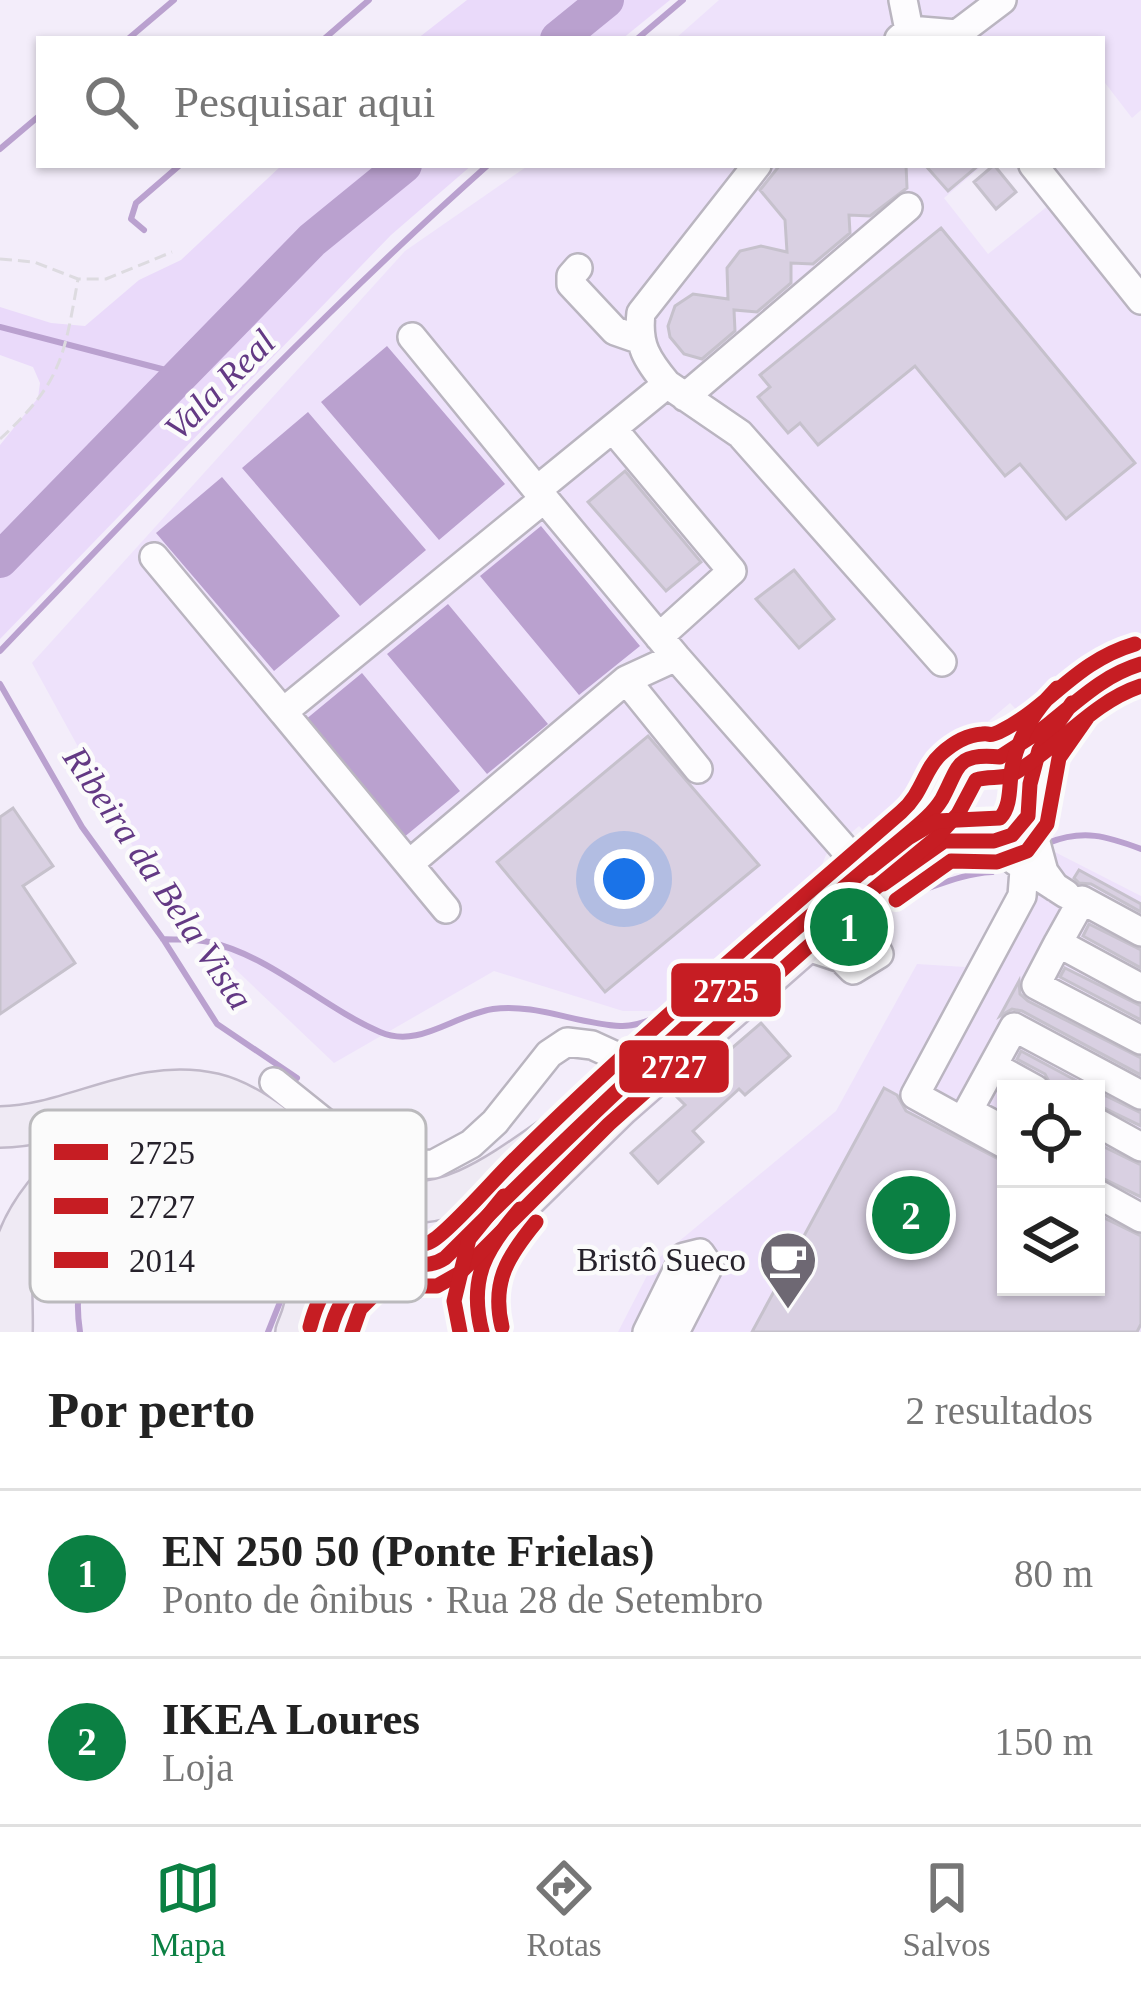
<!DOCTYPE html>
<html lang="pt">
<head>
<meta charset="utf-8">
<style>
	body { margin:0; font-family:Georgia,serif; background:#f6f6f6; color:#222 }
	.controls { position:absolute; right:36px; bottom:36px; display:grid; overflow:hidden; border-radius:0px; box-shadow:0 3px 9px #0004 }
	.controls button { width:108px; height:108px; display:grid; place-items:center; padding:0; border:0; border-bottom:3px solid #e0e0e0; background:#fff; color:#222; font:60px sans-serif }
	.you { position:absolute; left:624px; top:879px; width:42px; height:42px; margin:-30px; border:9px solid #fff; border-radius:50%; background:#1a73e8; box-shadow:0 0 0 18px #1a73e833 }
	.badge { display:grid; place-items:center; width:78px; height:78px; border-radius:50%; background:#0b8043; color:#fff; font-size:39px; font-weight:700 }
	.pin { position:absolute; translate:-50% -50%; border:6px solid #fff; box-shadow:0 3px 12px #0006 }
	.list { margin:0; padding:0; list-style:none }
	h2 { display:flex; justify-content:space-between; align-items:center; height:156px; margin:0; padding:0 48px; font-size:51px }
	h2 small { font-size:39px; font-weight:400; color:#767676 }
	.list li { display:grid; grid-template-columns:78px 1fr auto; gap:36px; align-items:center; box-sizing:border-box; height:168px; padding:0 48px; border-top:3px solid #e0e0e0 }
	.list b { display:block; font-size:45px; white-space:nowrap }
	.list p { margin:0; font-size:39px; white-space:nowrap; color:#767676 }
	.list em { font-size:39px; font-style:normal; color:#767676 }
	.icon { flex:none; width:66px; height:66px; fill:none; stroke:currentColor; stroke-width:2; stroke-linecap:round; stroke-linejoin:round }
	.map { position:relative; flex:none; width:1141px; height:1332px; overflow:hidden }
	.search { position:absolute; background:#fff; box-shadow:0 3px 9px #0004; left:36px; right:36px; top:36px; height:132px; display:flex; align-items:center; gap:30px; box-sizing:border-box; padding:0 42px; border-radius:0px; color:#767676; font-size:45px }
	.sheet { height:492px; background:#fff }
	nav { display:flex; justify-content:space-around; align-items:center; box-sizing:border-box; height:168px; border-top:3px solid #e0e0e0; background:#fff; font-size:33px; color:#767676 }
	nav a { display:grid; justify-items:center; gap:6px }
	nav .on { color:#0b8043 }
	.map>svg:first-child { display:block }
	.built { fill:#eee2fb; fill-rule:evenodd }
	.green { fill:#eadafa }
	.water { fill:#baa1cf }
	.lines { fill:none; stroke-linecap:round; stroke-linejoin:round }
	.stream { stroke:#baa1cf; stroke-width:6 }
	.river { stroke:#baa1cf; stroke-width:36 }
	.building { fill:#d9d0e2; stroke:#c6c1cc; stroke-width:3 }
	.minor-casing { stroke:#bab5c0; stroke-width:32 }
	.major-casing { stroke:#c1b9c9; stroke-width:38 }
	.highway-casing { stroke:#c1b9c9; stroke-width:44 }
	.path { stroke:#dddbe0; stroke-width:3; stroke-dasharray:12 6; stroke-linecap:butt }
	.minor { stroke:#fdfcfe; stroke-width:27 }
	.major { stroke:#f5f0f8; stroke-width:33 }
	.highway { stroke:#efeaf4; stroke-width:39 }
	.bus-1-casing { stroke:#fbfbfb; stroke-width:24 }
	.bus-2-casing { stroke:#fbfbfb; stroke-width:24 }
	.bus-3-casing { stroke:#fbfbfb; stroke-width:24 }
	.bus-1 { stroke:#c61d23; stroke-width:15 }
	.bus-2 { stroke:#c61d23; stroke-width:15 }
	.bus-3 { stroke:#c61d23; stroke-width:15 }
	.labels { text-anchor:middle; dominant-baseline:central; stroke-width:9; stroke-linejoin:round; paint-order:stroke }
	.poi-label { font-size:33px; fill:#26212b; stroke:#fbfbfb; text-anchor:end }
	.water-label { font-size:36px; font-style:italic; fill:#633984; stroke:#fbfbfb }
	.key { fill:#fbfbfb; stroke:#bbbabd; stroke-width:3 }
	.key-label { font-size:33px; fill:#26212b }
	.line-badge { stroke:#fbfbfb; stroke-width:4.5 }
	.badge-label { font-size:33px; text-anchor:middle; font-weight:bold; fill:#fff }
</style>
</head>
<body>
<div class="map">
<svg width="1141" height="1332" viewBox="0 0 1141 1332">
	<rect width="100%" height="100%" fill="#f3edfa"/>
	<!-- built -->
	<path class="built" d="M719,0H1141V110L1132,118L1102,79V39H675Z
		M529,165H983L944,198L988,254L1049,205L1141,316V642L1095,666L1025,719L1010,703L978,730L963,731L922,761L904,801L885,821L868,835L859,826L826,855L816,879L674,1001L653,1011H623L494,971L334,1063L170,907L176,883L166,874L149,876L32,663L405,251Z
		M1045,847L1141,896V1332H618L654,1262L836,1111L917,964L965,967ZM1006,1089H1096V1287H1006Z"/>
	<!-- green -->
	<path class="green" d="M467,0H670L622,39H417Z
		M282,165H472L391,235L0,639V445L38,398L40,383L33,367L0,355V307L51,323L85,326L139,280L181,260Z"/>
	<!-- water -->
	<path class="water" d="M387,346L505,484L439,540L321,402Z
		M308,412L426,550L360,606L242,468Z
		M222,477L340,616L274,671L156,533Z
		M541,526L640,646L579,695L480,576Z
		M448,604L548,724L487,774L387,654Z
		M362,673L460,791L403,838L305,720Z"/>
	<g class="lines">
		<!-- stream -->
		<path class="stream" d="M128,39L174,0
			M324,39L369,0
			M637,39L683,0
			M0,149L39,116
			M144,230L131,219L136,203L180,165
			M0,327L181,374
			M0,651C159,485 316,318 488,165
			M0,684L82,827L163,939L217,1024L297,1078
			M1048,843C1083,829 1107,836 1141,849
			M887,900C924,893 954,874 992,872
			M163,939C178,940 194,939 209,942C271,956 322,1007 380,1032C419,1049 453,1015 493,1009C535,1003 578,1024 620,1026C674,1029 765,933 806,897
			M80,1332C77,1312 76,1286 86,1267C103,1235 200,1188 234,1168L268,1207L280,1233L288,1282L268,1332"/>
		<!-- river -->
		<path class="river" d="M558,39L606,0
			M0,560L312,240L404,165"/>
	</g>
	<!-- building -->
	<path class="building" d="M780,165H906L907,188L870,216L849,215L850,233L813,264L791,263V283L757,312L734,310L735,331L702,359L684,354L670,337L668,326L675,306L693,294L728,299L727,268L740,251L761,246L787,252L785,220L760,190Z
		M925,165H979L948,191Z
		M994,165L1016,192L996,209L974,182Z
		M941,228L1135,463L1066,519L1020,464L1005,476L915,366L818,445L800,423L788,433L758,397L770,387L760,375Z
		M625,471L701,562L666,591L588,502Z
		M794,570L834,619L799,648L756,599Z
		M648,736L759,865L605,992L497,862Z
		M13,808L53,866L23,886L75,963L0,1014V817Z
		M1079,870L1141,904V912L1091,884L1079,883L1074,878Z
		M1089,924L1141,950V968L1083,936Z
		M1065,968L1141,1006V1020L1060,977Z
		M1019,981L1020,994L1028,1001L1141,1058V1075L1022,1011L1012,1009L1000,1016Z
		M761,1023L790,1056L745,1095L739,1089L693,1131L703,1142L658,1183L631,1153L685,1105L676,1096Z
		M1021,1051L1092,1089H1053L1045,1074L1017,1059Z
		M884,1088L897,1095L906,1111L1006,1163V1287H1096V1214L1141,1236V1324L1137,1332H752Z
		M1096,1091L1141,1113V1126L1096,1104Z
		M1096,1143L1141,1165V1197L1096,1175Z"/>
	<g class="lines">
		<defs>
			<path id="minor" d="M903,0L909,30L919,39
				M899,39L909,30L957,34L1002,0
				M757,165L641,313C637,345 647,360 667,384L537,490L676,657L863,870
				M1033,165L1141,300
				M578,268L571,276V284L615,331L638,339
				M412,337L537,490
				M667,384L740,434L942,662
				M685,397L908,207
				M613,429L732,571L659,637
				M154,557L283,712L544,499
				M626,680L698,769
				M283,712L446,909
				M1029,817L1044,872L1055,887
				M1015,861L1066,894
				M409,864L626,680L676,657
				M1058,943L1082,900L1141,932
				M808,947L841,958L868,934L859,902
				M841,958L853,970L879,954L868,934
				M1141,988L1058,943L1036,985L1141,1040
				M993,1066L1035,1089
				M274,1082L370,1159L397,1166L434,1164L471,1144L495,1122L549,1054L567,1042L592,1045L640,1067
				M1096,1122L1141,1147
				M991,1123L968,1111L1014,1027L1141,1095
				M1006,1145L915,1095L1022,896L1024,870
				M1096,1193L1141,1218
				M647,1332L684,1257L700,1253L709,1266L675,1332"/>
			<path id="major" d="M1031,736C1068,711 1097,676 1141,664
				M839,891C865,869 892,848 919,826C943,805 938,790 953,771C978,741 1012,759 1030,785
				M432,1266L445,1258L497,1207
				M475,1304L489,1246L528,1200L622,1108L834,922L923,853L946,840L964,837L986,844L1003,841L1018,832L1029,817L1030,785L1050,723
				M330,1332C346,1240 473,1239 482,1332"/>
			<path id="highway" d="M0,1127C74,1126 138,1076 214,1094C251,1103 284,1133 314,1156C335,1172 358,1192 384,1199C462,1220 532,1144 595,1109
				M303,1164L359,1237L408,1261
				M315,1234L344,1292
				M12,1332C13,1305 8,1265 18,1240C41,1181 114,1116 182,1126C286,1142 337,1236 296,1332"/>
		</defs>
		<!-- minor casing -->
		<use href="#minor" class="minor-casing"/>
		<!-- major casing -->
		<use href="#major" class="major-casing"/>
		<!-- highway casing -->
		<use href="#highway" class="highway-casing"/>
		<!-- path -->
		<path class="path" d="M0,259L34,262L78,279H106L172,252
			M0,439C61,383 64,358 78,279"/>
		<!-- minor -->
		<use href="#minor" class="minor"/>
		<!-- major -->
		<use href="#major" class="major"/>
		<!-- highway -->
		<use href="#highway" class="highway"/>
		<defs>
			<path id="bus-1" d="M883,884L944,841H994L1012,835L1028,816L1030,784L1039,750L1072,703
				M330,1332C340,1293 364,1265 407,1264C423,1264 431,1267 445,1258C592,1112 743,969 903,838C916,827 933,814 942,799C959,768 955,752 1000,757C1016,746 1034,736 1050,723C1079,700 1104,675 1141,664
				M482,1332C468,1278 486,1249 520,1209"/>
			<path id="bus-2" d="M896,900L951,861L997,862L1027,851L1047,824L1059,758L1087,718
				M502,1327C491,1282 508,1256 536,1222
				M352,1332L360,1309L376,1293L399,1286H437L460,1273L609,1124L856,904L936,838L958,814L976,780C989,775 1001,780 1013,774C1058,748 1092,702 1141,686"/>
			<path id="bus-3" d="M870,868L908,838L937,821L1000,818C1013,804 1008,781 1013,763C1020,734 1036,709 1057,688
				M310,1327C321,1283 348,1250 395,1244C405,1242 422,1247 430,1242C446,1235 498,1175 515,1159C638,1037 770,926 901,812C923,793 924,769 941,754C952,744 966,735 982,734C993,733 988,737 999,732C1049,708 1074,662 1135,644
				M460,1332L454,1301L469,1239L504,1196"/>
		</defs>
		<!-- bus-1 casing -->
		<use href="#bus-1" class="bus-1-casing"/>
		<!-- bus-2 casing -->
		<use href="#bus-2" class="bus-2-casing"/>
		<!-- bus-3 casing -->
		<use href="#bus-3" class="bus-3-casing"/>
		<!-- bus-1 -->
		<use href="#bus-1" class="bus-1"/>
		<!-- bus-2 -->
		<use href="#bus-2" class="bus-2"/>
		<!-- bus-3 -->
		<use href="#bus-3" class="bus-3"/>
	</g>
	<!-- icons -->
	<defs>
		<symbol id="cafe-pin" viewBox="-11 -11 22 30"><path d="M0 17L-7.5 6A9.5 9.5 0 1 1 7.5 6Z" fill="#6e6873" stroke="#fbfbfb"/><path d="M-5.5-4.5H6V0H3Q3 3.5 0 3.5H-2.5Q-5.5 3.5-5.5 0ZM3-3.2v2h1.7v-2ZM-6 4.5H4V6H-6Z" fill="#fff"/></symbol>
	</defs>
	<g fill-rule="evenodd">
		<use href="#cafe-pin" x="755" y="1227" width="66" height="90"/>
	</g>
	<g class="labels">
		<!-- poi labels -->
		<g class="poi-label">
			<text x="746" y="1260">Bristô Sueco</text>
		</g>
		<!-- water labels -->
		<g class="water-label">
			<text transform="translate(220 385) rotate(-45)">Vala Real</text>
			<text transform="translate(158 878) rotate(56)">Ribeira da Bela Vista</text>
		</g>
	</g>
	<!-- legend -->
	<rect x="30" y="1110" width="396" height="192" rx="18" class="key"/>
	<rect x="54" y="1144" width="54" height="16" fill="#c61d23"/>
	<rect x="54" y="1198" width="54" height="16" fill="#c61d23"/>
	<rect x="54" y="1252" width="54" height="16" fill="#c61d23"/>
	<g class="key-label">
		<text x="129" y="1164">2725</text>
		<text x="129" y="1218">2727</text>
		<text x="129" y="1272">2014</text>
	</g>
	<g class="line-badge">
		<rect x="669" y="961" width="114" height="58" rx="12" fill="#c61d23"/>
		<rect x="617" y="1038" width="114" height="57" rx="12" fill="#c61d23"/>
	</g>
	<g class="badge-label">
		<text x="726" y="1002">2725</text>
		<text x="674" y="1078">2727</text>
	</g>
</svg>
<div class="controls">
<button><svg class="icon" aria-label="locate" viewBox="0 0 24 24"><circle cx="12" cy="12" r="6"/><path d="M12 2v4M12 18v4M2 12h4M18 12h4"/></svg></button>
<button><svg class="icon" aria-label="layers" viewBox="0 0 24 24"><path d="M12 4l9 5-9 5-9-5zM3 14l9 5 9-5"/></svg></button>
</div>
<div class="you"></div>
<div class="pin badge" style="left:849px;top:927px">1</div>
<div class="pin badge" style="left:911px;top:1215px">2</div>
<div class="search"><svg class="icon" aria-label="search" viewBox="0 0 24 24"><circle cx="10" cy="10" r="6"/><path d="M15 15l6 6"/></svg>Pesquisar aqui</div>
</div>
<section class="sheet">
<h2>Por perto<small>2 resultados</small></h2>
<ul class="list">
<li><span class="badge">1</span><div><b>EN 250 50 (Ponte Frielas)</b><p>Ponto de ônibus · Rua 28 de Setembro</p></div><em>80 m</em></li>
<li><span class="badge">2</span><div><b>IKEA Loures</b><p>Loja</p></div><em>150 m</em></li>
</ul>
</section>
<nav>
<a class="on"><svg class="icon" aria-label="map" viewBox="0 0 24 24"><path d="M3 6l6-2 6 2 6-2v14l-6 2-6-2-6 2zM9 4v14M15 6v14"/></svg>Mapa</a>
<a><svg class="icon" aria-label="directions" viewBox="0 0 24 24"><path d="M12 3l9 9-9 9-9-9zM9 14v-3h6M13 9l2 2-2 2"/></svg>Rotas</a>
<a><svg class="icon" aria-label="saved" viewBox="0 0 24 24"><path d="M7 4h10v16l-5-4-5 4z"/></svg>Salvos</a>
</nav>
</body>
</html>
